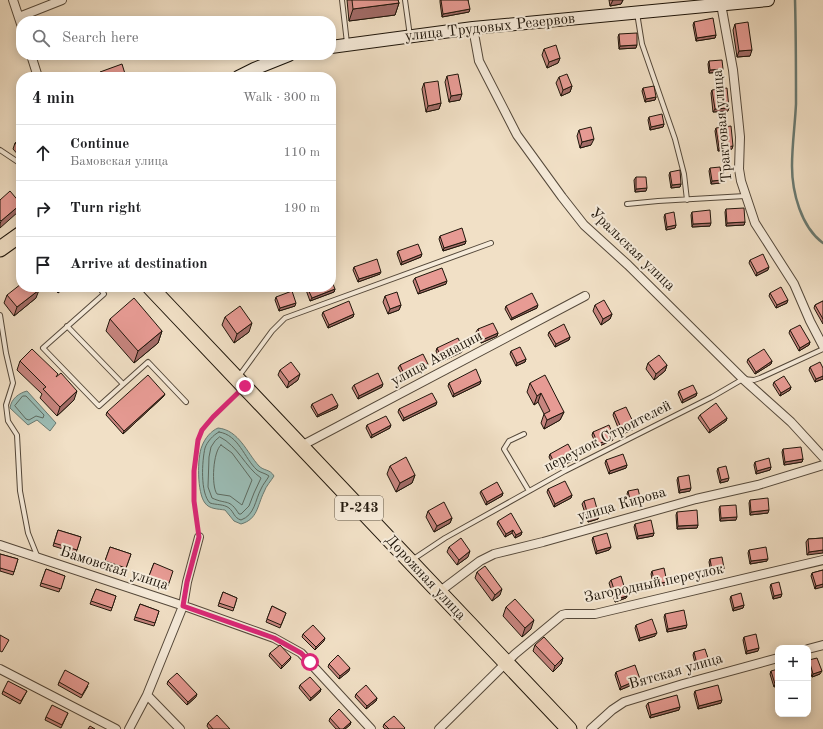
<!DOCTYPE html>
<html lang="en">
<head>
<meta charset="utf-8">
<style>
	body { margin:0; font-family:"Old Standard TT",serif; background:#f6f6f6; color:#202124 }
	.controls { position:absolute; right:12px; bottom:12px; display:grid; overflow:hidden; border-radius:8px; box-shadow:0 2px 10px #0003 }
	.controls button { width:36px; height:36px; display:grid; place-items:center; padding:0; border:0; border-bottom:1px solid #e0e0e0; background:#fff; color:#202124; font:20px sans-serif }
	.stop { position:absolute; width:12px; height:12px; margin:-9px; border:3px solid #db2777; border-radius:50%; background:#fff }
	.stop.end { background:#db2777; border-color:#fff; box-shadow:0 1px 4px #0008 }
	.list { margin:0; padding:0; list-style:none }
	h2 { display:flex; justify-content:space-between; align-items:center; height:52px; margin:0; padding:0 16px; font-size:17px }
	h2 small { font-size:13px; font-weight:400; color:#757577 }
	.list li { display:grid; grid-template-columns:26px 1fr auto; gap:12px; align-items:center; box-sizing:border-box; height:56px; padding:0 16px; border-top:1px solid #e0e0e0 }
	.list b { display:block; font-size:15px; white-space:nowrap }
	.list p { margin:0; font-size:13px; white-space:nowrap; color:#757577 }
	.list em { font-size:13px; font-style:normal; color:#757577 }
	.icon { flex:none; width:22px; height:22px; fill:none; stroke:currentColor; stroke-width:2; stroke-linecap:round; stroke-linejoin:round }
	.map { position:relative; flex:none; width:823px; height:729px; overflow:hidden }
	.search { position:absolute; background:#fff; box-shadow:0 2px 10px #0003; left:16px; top:16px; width:320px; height:44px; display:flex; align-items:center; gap:10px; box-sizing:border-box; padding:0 14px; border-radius:16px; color:#757577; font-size:15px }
	.panel { position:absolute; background:#fff; box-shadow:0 2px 10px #0003; left:16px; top:72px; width:320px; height:220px; border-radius:16px }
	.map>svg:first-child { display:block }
	.water { fill:#9bbdb6; stroke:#697a72 }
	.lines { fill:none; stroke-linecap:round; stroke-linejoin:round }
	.shore { stroke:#5d6a60; stroke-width:1 }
	.stream { stroke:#697a72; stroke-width:2.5 }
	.lane-casing { stroke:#54483a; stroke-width:6 }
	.street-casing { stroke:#54483a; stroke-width:10 }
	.secondary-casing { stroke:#1f160b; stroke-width:14 }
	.highway-casing { stroke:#1f160b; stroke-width:17 }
	.path { stroke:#1f160b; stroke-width:1.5; stroke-dasharray:3 2; stroke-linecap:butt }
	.lane { stroke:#f6ebda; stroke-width:4 }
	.street { stroke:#f6ebda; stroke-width:8 }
	.secondary { stroke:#f6ebda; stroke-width:12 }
	.highway { stroke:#f1e0c6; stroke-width:15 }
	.wall { fill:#c7857f; stroke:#1f160b }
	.shaded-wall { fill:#a26c68; stroke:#1f160b }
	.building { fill:#e79b94; stroke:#1f160b }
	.route { stroke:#db2777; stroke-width:5 }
	.labels { text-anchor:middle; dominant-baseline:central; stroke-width:4; stroke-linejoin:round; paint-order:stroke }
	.shield { fill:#f6ebda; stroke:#605649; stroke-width:1 }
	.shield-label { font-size:14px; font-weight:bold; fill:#1f160b }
	.street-label { font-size:15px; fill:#1f160b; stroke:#f6ebda }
</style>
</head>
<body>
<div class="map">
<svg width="823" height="729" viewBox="0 0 823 729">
	<rect width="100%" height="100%" fill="#f1e0c6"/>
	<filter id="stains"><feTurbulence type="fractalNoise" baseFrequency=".005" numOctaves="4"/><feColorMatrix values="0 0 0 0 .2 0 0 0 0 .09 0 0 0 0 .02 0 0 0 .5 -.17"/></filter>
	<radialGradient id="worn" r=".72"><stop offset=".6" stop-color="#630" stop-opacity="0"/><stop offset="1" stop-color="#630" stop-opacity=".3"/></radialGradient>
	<!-- water -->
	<path class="water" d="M27,391L56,423L50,431L37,420L28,425L10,408C11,399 19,393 27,391Z
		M218,428C239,430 247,453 259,466C264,471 270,469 274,476C271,481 266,486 264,492C257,506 258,519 241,524L234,521L225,510C218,509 209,509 205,503C197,493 197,457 202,446C205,438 211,431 218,428Z"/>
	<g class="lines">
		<!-- shore -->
		<path class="shore" d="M23,396H26L44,415L43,418L36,416L29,420L26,419L15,406Z
			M219,432C239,435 244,458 257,470C261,473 265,473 269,476C267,480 263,484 261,489C255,500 255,515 241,520C234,518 234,512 229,508C224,504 216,505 210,503C200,493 202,461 205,448C207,442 213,435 219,432Z
			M220,437C238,446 245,467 261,478L254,493L249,506L241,514H239C229,498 227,505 212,498L208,487L209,457L211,447L215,441Z
			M221,445L232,453L252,480L242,505L230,496L217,494C211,486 213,451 221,445Z"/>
		<!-- stream -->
		<path class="stream" d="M795,0C796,35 796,70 796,104C795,125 792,145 792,166C792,192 801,227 823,243"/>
		<defs>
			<path id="lane" d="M342,0L347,43
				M405,0L410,36
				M637,13L642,44L675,139L684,174L687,200
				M0,150L21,164
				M627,204L658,201L745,196
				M99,287L104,294L43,348L99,406L148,362L186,402
				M0,315L6,353L13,383L6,405L8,421L17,435L20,491L28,533L38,558
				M67,326L123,384
				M239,376L272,331L285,318L491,243
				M524,434L509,441L504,449L529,491
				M412,560L445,538L565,471L712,397L743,379L754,380L760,378L823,349"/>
			<path id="street" d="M13,0L21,24
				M721,4L733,70L738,117L740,137L739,169L741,181L755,223L794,284L810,321L823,346
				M19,17L62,0
				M473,28L479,61L517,135L562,197L584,225L628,265L743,379L791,422L823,457
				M31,55L38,77
				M301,446L585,296
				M0,545L190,608L274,638L301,653L371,729
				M439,592L480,561L494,554L543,542L696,499L758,485L823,465
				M808,649L823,645
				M0,669L116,729
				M147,695L183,606L187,582L199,537
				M129,729L147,695L180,729
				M439,729L515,654L562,615L566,614H595L823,560
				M591,729L612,710L624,702L683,684L778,658"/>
			<path id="secondary" d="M331,47L473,28L768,0
				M238,77L254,69L289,55"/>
			<path id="highway" d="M0,249L21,234
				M150,287L569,729"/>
		</defs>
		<!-- lane casing -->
		<use href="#lane" class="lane-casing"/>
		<!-- street casing -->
		<use href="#street" class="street-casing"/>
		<!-- secondary casing -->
		<use href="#secondary" class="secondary-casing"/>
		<!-- highway casing -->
		<use href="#highway" class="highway-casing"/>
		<!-- path -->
		<path class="path" d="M198,529C194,506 189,450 203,430C212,416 225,406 237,394"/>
		<!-- lane -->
		<use href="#lane" class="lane"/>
		<!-- street -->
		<use href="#street" class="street"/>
		<!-- secondary -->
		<use href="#secondary" class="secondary"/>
		<!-- highway -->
		<use href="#highway" class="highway"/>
	</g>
	<!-- wall -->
	<path class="wall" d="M347,0H398L399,3L395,15L349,21Z
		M440,0H468L469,12L442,17L440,2Z
		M609,0H623L621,4L610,6Z
		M694,22L716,35L715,38L696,41L693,25Z
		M735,24L750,56L737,57L733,30Z
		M619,34L636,48L619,49L618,37Z
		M544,49L560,58L558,63L547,68L542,55Z
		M709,61L723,69L722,72L709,73L708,64Z
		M100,72L126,77H98Z
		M447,76L460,100L449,102L445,82Z
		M559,77L572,86L570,92L561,96L556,83Z
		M424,83L441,103L439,109L426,112L422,89Z
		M643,88L656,97L655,100L645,102L642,91Z
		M712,90L728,111L713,112L711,93Z
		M649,117L664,124L663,127L650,130L648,120Z
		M716,128L732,149L718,151L715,131Z
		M579,130L591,145L580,148L577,136Z
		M21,138V158L13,149L15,143Z
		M710,168L721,183L711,184L709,171Z
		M670,172L681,184L680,187L671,188L669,175Z
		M636,177L646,191L635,192L634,180Z
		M726,209L745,222L744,225L726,226L725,212Z
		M692,212L710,226L692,227L691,215Z
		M665,214L676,225L675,228L666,230L664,217Z
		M440,236L466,241L465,244L443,251L439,239Z
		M398,251L421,257L401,265L397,254Z
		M750,260L768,270L756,276L749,263Z
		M354,267L380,274L358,282L353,270Z
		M415,278L446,284L418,294L413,281Z
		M53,287H65L58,293Z
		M307,287L335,289L334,292L310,301L306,290Z
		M770,293L787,303L776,308L769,296Z
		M7,295L36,298L14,316L4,303Z
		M385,296L401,305L399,310L388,314L383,302Z
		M276,297L295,306L279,311L275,300Z
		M823,301V324L814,308L815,305Z
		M595,305L612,314L610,319L601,325L593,311Z
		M506,306L537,308L511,320L505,309Z
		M323,312L354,314L353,317L328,328L322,315Z
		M225,317L249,332L234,343L222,325Z
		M110,319L162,331L158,343L134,363L106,331Z
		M478,329L498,333L497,336L481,343L476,332Z
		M790,330L810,342L809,345L799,351L789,333Z
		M549,332L570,337L569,340L555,347L548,335Z
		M437,348L463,349L462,352L441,362L436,351Z
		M511,351L526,359L525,362L516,366L510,354Z
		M748,359L772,361L771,364L755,374L747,362Z
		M20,361L57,376L74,400L57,416L40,398L42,394L17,370Z
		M648,363L667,365L665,371L654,380L646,369Z
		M400,365L427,367L404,378L398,368Z
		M810,367L823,368V379L815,382L809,370Z
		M280,370L298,380L287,388L278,375Z
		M481,381L480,384L453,397L448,386L449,383Z
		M774,382L791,387L790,390L780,396L773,385Z
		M530,383L564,412L560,420L544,429L541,423L544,414L538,402L534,405L527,392Z
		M354,385L382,387L358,399L352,388Z
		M679,391L697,393L696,396L682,403L678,394Z
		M164,396L123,434L106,415L107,412Z
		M312,404L337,408L317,417L311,407Z
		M436,405L403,421L398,412L399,409Z
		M614,412L635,426L634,429L621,435L613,415Z
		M700,415L727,418L726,421L709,433L698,418Z
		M367,425L390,428L371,438L366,428Z
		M593,432L613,440L597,447L592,435Z
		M783,449L803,459L802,462L784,465L782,452Z
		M550,454L575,457L574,460L555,469L549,457Z
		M606,460L627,465L626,468L609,474L605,463Z
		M755,462L771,467L770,470L756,474L754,465Z
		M390,466L415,475L412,483L396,492L387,474Z
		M718,468L728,481L720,483L717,471Z
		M678,477L690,491L679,493L677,480Z
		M548,489L572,495L571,498L554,507L547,492Z
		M481,491L503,493L502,496L486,505L480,493Z
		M628,491L641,501L640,504L630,507L627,494Z
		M750,500L768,513L750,515L749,503Z
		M584,501L599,516L598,519L588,522L582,504Z
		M720,506L736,520L720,521L719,509Z
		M428,511L452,518L450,523L434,532L426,517Z
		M677,512L698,525L697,528L677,529L676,515Z
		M498,521L522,532L521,535L515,538L512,533L505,537L497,524Z
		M635,524L654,533L653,536L637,539L634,527Z
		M58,530L81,537L76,553L53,546Z
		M593,537L611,547L609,550L596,554L592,540Z
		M823,538L807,555L806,542L808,539Z
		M110,547L131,554L125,571L104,564Z
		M449,547L468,557L457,565L447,552Z
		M749,550L767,561L750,564L748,553Z
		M0,554L18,559L13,575L0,571Z
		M710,559L724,568L723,571L711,573L709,562Z
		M154,563L169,583L168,586L148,579Z
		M46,569L65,576L59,592L40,586Z
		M823,570L815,589L811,576L812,573Z
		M652,571L666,585L654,587L651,574Z
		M477,572L500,595L492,601L475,578Z
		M611,580L627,596L626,598L615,602L609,583Z
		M771,584L781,597L773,599L770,587Z
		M96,589L116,596L111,611L90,604Z
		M223,592L237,598L233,611L218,606Z
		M731,596L744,605L743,608L733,611L730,599Z
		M140,604L159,611L154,626L134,620Z
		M272,606L286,613L280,628L266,622Z
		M506,607L531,629L522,637L503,616Z
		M665,614L686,628L667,632L664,617Z
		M636,625L655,636L639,641L635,628Z
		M303,634L324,641L315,650L302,637Z
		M744,637L758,651L746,654L743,640Z
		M535,645L563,658L561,664L553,672L533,651Z
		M694,652L709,661L708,664L696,667L693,655Z
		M270,653L290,660L281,669L269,656Z
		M809,660L820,674L812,677L808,665Z
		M329,664L349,671L339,679L328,667Z
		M771,671L778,685L774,687L770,674Z
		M616,672L639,682L620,690L615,675Z
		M168,681L196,697L187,705L167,684Z
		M59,682L88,686L81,698L58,685Z
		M300,685L321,689L320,692L310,701L299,688Z
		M3,691H27L20,704L2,694Z
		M695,691L721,703L698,709L694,694Z
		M356,694L377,698L376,701L366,709L355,697Z
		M648,703L679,710L650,718L646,706Z
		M68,713L61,728L45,720L46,717Z
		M330,718L351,722L350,725L345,729H336L329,721Z
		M208,723L230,729H209L207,726Z
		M384,724L405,729H385L383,727Z"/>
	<!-- shaded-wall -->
	<path class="shaded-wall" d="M613,0H623L621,4L610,6Z
		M399,3L395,15L349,21L353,9Z
		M470,9L469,12L442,17L443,14Z
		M716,35L715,38L696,41L697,38Z
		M637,45L636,48L619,49L620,46Z
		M752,50L750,56L737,57L739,51Z
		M560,58L558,63L547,68L549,62Z
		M723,69L722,72L709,73L710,70Z
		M572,86L570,92L561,96L563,90Z
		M462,94L460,100L449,102L451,96Z
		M656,97L655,100L645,102L646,99Z
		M441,103L439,109L426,112L428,106Z
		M729,108L728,111L713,112L715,109Z
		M664,124L663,127L650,130L651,127Z
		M594,139L591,145L580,148L582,142Z
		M733,146L732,149L718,151L719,148Z
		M722,180L721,183L711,184L712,181Z
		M681,184L680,187L671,188L672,185Z
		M647,188L646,191L635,192L636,189Z
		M21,204L18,212L0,228V224L1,221Z
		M745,222L744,225L726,226L727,223Z
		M711,223L710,226L692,227L693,224Z
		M676,225L675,228L666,230L667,227Z
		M466,241L465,244L443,251L444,248Z
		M422,254L421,257L401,265L402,262Z
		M769,267L768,270L756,276L757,273Z
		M381,272L380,274L358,282L359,279Z
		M447,281L446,284L418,294L420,291Z
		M60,287H65L58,293Z
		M335,289L334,292L310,301L312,298Z
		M39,290L36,298L14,316L17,307Z
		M788,300L787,303L776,308L777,305Z
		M296,303L295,306L279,311L280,308Z
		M401,305L399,310L388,314L390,309Z
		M538,305L537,308L511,320L512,318Z
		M354,314L353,317L328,328L329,325Z
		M612,314L610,319L601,325L603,319Z
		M252,323L249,332L234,343L237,334Z
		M162,331L158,343L134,363L138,351Z
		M498,333L497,336L481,343L482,340Z
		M570,337L569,340L555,347L556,344Z
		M810,342L809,345L799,351L800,348Z
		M463,349L462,352L441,362L442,359Z
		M526,359L525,362L516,366L517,363Z
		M772,361L771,364L755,374L756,372Z
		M428,364L427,367L404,378L405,376Z
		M667,365L665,371L654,380L656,374Z
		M300,374L298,380L287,388L289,382Z
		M823,376V379L815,382L816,379Z
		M481,381L480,384L453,397L454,394Z
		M383,384L382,387L358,399L359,396Z
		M791,387L790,390L780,396L781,393Z
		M77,391L74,400L57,416L60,407Z
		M541,393L538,402L534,405L537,396Z
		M697,393L696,396L682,403L683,400Z
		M165,394L164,396L123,434L124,431Z
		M437,402L436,405L403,421L404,418Z
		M338,405L337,408L317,417L318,415Z
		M564,412L560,420L544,429L547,420Z
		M727,418L726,421L709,433L710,430Z
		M391,425L390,428L371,438L372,435Z
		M635,426L634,429L621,435L623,432Z
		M614,437L613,440L597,447L598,444Z
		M575,457L574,460L555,469L556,467Z
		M803,459L802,462L784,465L785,462Z
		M627,465L626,468L609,474L610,471Z
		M771,467L770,470L756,474L757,471Z
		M415,475L412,483L396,492L400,483Z
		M729,478L728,481L720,483L721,480Z
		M691,488L690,491L679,493L680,490Z
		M503,493L502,496L486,505L487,502Z
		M572,495L571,498L554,507L555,504Z
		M641,501L640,504L630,507L631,504Z
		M769,510L768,513L750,515L751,512Z
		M599,516L598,519L588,522L589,519Z
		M737,517L736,520L720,521L721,518Z
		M452,518L450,523L434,532L437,526Z
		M698,525L697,528L677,529L678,526Z
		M513,530L512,533L505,537L506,534Z
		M522,532L521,535L515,538L516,535Z
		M654,533L653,536L637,539L638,536Z
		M611,547L609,550L596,554L597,551Z
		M823,550V553L807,555L809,552Z
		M470,551L468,557L457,565L459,560Z
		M768,559L767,561L750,564L751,561Z
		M724,568L723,571L711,573L712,570Z
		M667,582L666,585L654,587L655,584Z
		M823,584V587L815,589L816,586Z
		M502,589L500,595L492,601L495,595Z
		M782,594L781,597L773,599L774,596Z
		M627,596L626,598L615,602L617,599Z
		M744,605L743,608L733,611L734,608Z
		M534,620L531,629L522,637L525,628Z
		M687,625L686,628L667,632L668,629Z
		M657,633L655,636L639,641L640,638Z
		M325,638L324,641L315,650L316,647Z
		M759,648L758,651L746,654L747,651Z
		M291,657L290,660L281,669L282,666Z
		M563,658L561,664L553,672L555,666Z
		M709,661L708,664L696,667L697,664Z
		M350,668L349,671L339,679L340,676Z
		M822,671L820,674L812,677L813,674Z
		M640,679L639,682L620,690L621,687Z
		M778,683V685L774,687L775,684Z
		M321,689L320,692L310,701L311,698Z
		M197,694L196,697L187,705L188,702Z
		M377,698L376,701L366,709L367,706Z
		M722,700L721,703L698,709L699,706Z
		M680,707L679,710L650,718L651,715Z
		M351,722L350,725L345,729H343Z"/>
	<!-- building -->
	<path class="building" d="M352,0H398L399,3L353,9Z
		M441,0H468L470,9L443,14Z
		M713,18L716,35L697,38L694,22Z
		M748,22L752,50L739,51L735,24Z
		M637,33V45L620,46L619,34Z
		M556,45L560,58L549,62L544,49Z
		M722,60L723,69L710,70L709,61Z
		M122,64L126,77H102L100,72Z
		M458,74L462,94L451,96L447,76Z
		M567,74L572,86L563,90L559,77Z
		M438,81L441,103L428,106L424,83Z
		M654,86L656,97L646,99L643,88Z
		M727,88L729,108L715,109L712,90Z
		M662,114L664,124L651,127L649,117Z
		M731,126L733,146L719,148L716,128Z
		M591,127L594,139L582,142L579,130Z
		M21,138V150L15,143Z
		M720,167L722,180L712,181L710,168Z
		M680,170L681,184L672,185L670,172Z
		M636,177H646L647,188L636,189Z
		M10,191L21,204L1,221L0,220V200Z
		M744,208L745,222L727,223L726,209Z
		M710,210L711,223L693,224L692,212Z
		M674,212L676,225L667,227L665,214Z
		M462,228L466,241L444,248L440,236Z
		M418,244L422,254L402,262L398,251Z
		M763,254L769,267L757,273L750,260Z
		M377,259L381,272L359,279L354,267Z
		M442,268L447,281L420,291L415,278Z
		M331,279L335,289L312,298L307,287H331Z
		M21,284V287H37L39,290L17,307L7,295Z
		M781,287L788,300L777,305L770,293Z
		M292,291L296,303L280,308L276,297Z
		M397,292L401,305L390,309L385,296Z
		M532,293L538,305L512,318L506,306Z
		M134,298L162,331L138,351L110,319Z
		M604,300L612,314L603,319L595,305Z
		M349,301L354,314L329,325L323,312Z
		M823,301V319L815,305Z
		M240,306L252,323L237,334L225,317Z
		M493,323L498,333L482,340L478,329Z
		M564,324L570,337L556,344L549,332Z
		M800,325L810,342L800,348L790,330Z
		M458,338L463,349L442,359L437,348Z
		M520,347L526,359L517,363L511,351Z
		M32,349L58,374L56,377L61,373L77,391L60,407L43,389L46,387L20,361Z
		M764,349L772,361L756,372L748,359Z
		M423,354L428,364L405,376L400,365Z
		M659,355L667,365L656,374L648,363Z
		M291,362L300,374L289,382L280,370Z
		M820,362L823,368V376L816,379L810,367Z
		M476,369L481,381L454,394L449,383Z
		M378,373L383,384L359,396L354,385Z
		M148,375L165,394L124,431L107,412Z
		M545,375L564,412L547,420L544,414L550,411L541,393L537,396L530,383Z
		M784,376L791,387L781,393L774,382Z
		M693,385L697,393L683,400L679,391Z
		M432,393L437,402L404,418L399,409Z
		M332,394L338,405L318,415L312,404Z
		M716,403L727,418L710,430L700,415Z
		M626,407L635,426L623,432L614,412Z
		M386,416L391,425L372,435L367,425Z
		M609,425L614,437L598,444L593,432Z
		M568,444L575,457L556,467L550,454Z
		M801,447L803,459L785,462L783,449Z
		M623,454L627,465L610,471L606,460Z
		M406,457L415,475L400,483L390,466Z
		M769,458L771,467L757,471L755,462Z
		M726,466L729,478L721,480L718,468Z
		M689,475L691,488L680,490L678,477Z
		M565,481L572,495L555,504L548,489Z
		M497,482L503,493L487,502L481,491Z
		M638,489L641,501L631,504L628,491Z
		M594,498L599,516L589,519L584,501Z
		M768,498L769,510L751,512L750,500Z
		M444,502L452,518L437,526L428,511Z
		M736,505L737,517L721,518L720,506Z
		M697,510L698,525L678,526L677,512Z
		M511,513L522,532L516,535L513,530L506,534L498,521Z
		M651,520L654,533L638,536L635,524Z
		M58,530L81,537L77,550L54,543Z
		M607,533L611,547L597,551L593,537Z
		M461,538L470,551L459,560L449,547Z
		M823,538V550L809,552L808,539Z
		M110,547L131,554L126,568L105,561Z
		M766,547L768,559L751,561L749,550Z
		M0,554L18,559L14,572L0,568Z
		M722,557L724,568L712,570L710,559Z
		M154,563L173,571L169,583L149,576Z
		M485,566L502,589L495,595L477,572Z
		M664,568L667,582L655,584L652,571Z
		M46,569L65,576L61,589L41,583Z
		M823,570V584L816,586L812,573Z
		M621,576L627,596L617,599L611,580Z
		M779,582L782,594L774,596L771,584Z
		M96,589L116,596L112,608L91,601Z
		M223,592L237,598L234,608L219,603Z
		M741,593L744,605L734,608L731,596Z
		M515,599L534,620L525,628L506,607Z
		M140,604L159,611L155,623L135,617Z
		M272,606L286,613L281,625L267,619Z
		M684,610L687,625L668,629L665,614Z
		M652,619L657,633L640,638L636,625Z
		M313,625L325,638L316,647L303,634Z
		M756,634L759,648L747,651L744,637Z
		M0,635L9,640L2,652L0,651Z
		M544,637L563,658L555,666L535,645Z
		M280,645L291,657L282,666L270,653Z
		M705,649L709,661L697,664L694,652Z
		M338,655L350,668L340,676L329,664Z
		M817,658L822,671L813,674L809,660Z
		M635,665L640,679L621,687L616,672Z
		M778,669V683L775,684L771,671Z
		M65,670L89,683L82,695L59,682Z
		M177,673L197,694L188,702L168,681Z
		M310,677L321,689L311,698L300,685Z
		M8,681L27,691L21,701L3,691Z
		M366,685L377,698L367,706L356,694Z
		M718,685L722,700L699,706L695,691Z
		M677,695L680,707L651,715L648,703Z
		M52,705L68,713L62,725L46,717Z
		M339,709L351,722L343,729H340L330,718Z
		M217,715L230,729H213L208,723Z
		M394,716L405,728L404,729H389L384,724Z
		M90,726L95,729H88Z"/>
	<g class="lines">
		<!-- route -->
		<path class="route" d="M245,386L213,417L202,430L198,440L194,471V501L199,537L187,582L183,606L274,638L301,653L310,662"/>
	</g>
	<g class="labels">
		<!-- shield labels -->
		<rect class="shield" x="335" y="496" width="48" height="24" rx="3"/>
		<g class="shield-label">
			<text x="359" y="508">Р-243</text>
		</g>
		<!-- street labels -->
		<g class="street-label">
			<text transform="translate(490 28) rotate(-6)">улица Трудовых Резервов</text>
			<text transform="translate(723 126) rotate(-95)">Трактовая улица</text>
			<text transform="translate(632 250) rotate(44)">Уральская улица</text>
			<text transform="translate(437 359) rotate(-28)">улица Авиации</text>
			<text transform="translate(608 437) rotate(-27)">переулок Строителей</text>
			<text transform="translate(622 505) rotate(-16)">улица Кирова</text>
			<text transform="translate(114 569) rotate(18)">Бамовская улица</text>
			<text transform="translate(425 578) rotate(47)">Дорожная улица</text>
			<text transform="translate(654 584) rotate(-12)">Загородный переулок</text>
			<text transform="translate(676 672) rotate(-16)">Вятская улица</text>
		</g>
	</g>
	<rect width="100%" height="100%" filter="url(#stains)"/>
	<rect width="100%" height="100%" fill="url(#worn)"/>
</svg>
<div class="controls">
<button>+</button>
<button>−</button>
</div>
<div class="stop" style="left:310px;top:662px"></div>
<div class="stop end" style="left:245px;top:386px"></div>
<div class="search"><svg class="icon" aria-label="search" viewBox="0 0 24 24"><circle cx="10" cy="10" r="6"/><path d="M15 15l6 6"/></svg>Search here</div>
<section class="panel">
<h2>4 min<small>Walk · 300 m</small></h2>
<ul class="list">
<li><svg class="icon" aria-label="ahead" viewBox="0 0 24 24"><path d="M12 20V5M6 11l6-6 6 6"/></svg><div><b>Continue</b><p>Бамовская улица</p></div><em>110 m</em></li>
<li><svg class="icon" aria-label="right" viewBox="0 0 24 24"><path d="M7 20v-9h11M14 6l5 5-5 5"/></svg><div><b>Turn right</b></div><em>190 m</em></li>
<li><svg class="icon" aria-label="arrive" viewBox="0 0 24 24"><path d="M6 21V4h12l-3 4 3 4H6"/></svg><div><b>Arrive at destination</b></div></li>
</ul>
</section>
</div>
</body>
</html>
